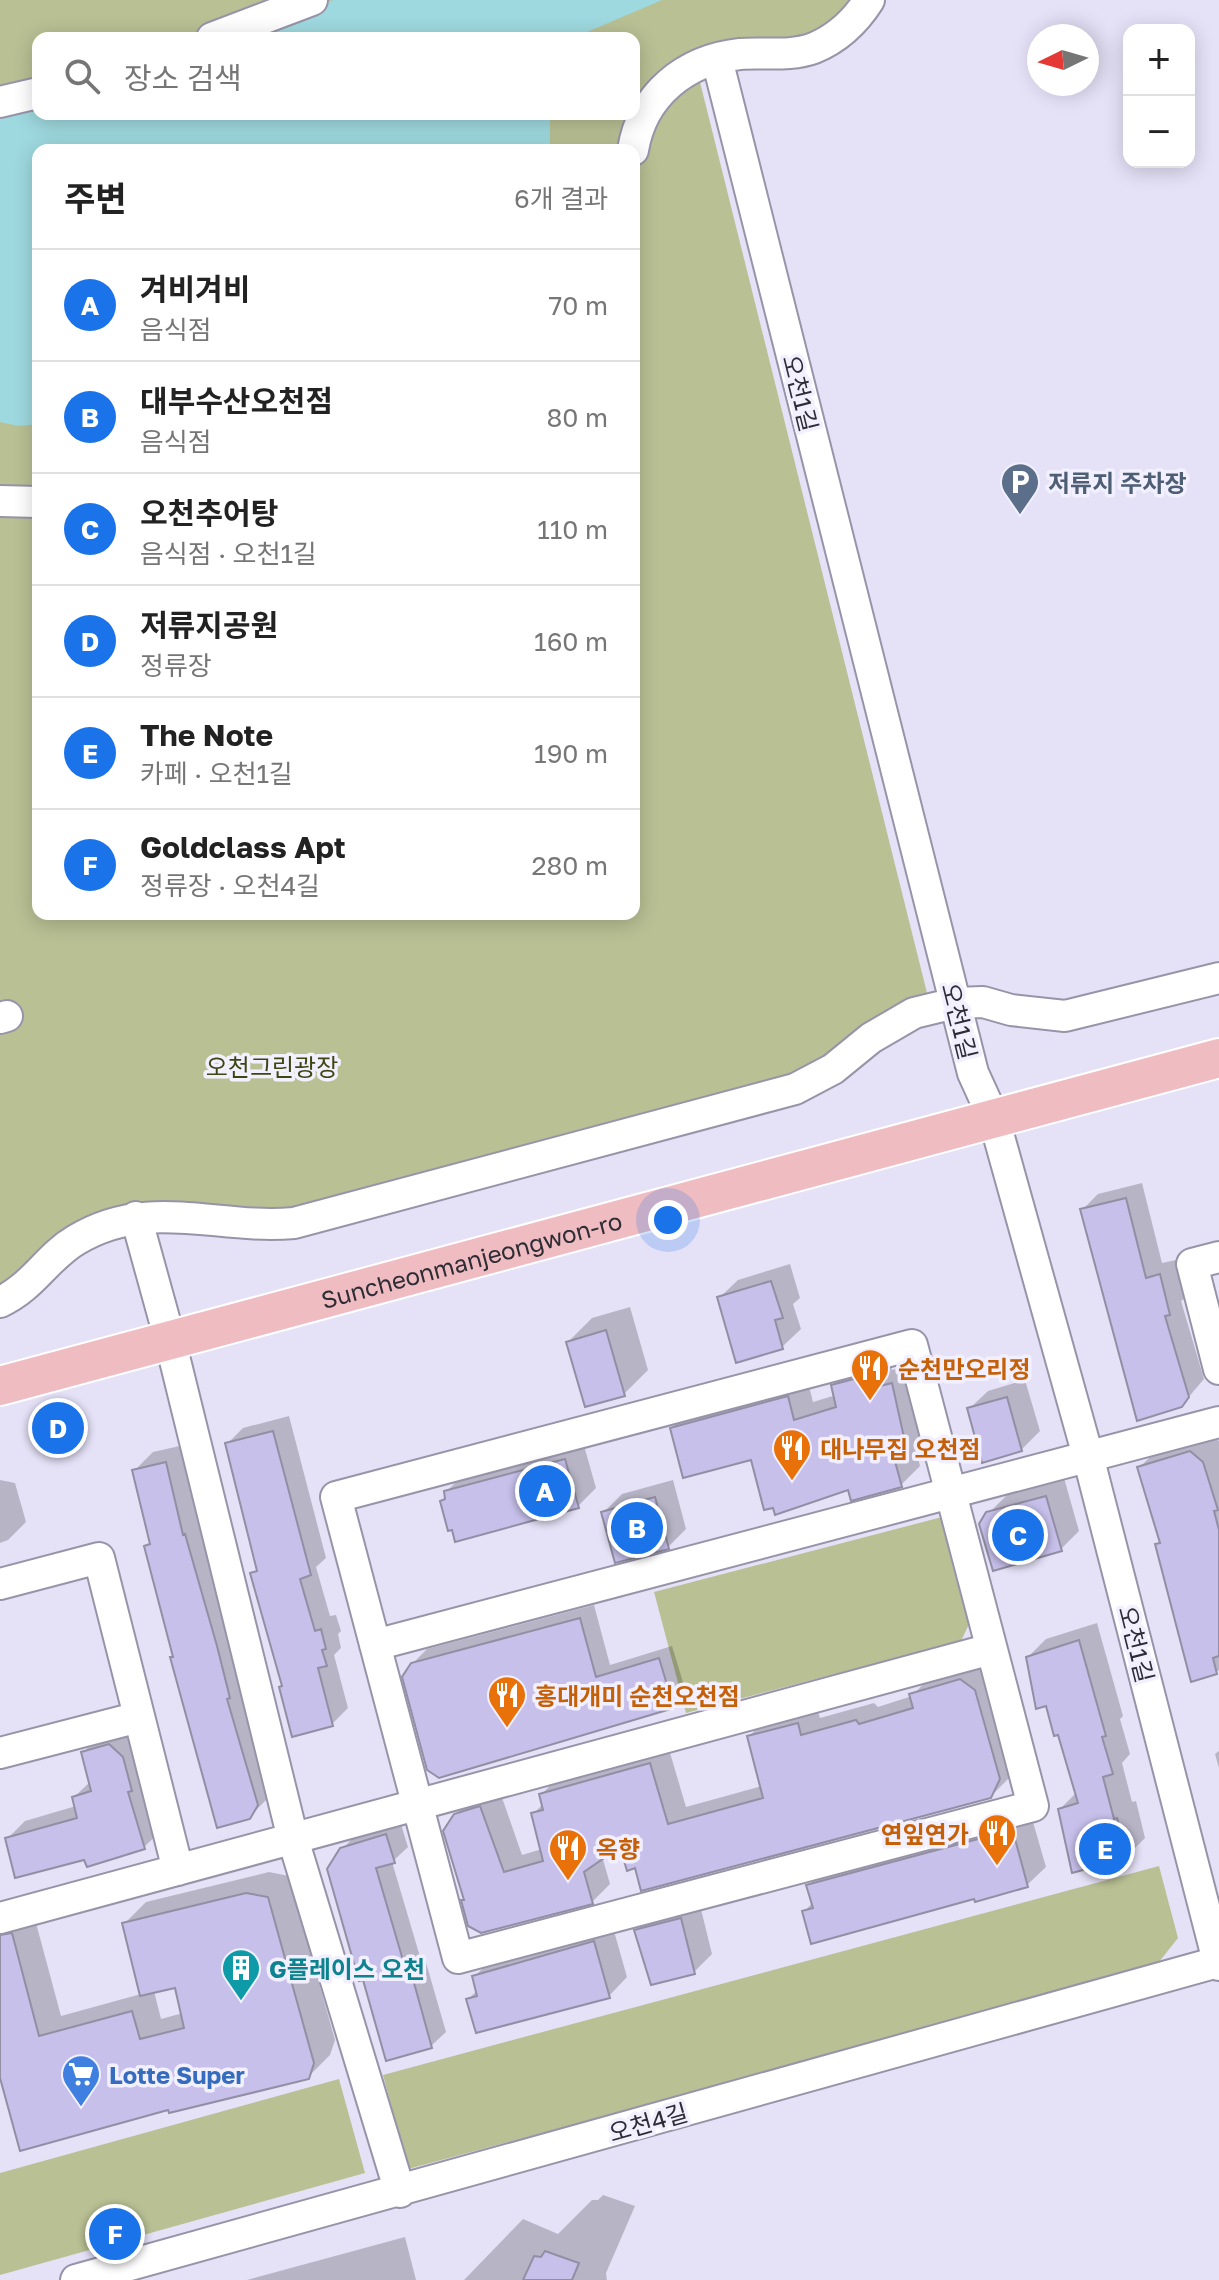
<!DOCTYPE html>
<html lang="ko">
<head>
<meta charset="utf-8">
<style>
	body { margin:0; font-family:"Golos Text","Noto Sans KR",sans-serif; background:#f2f2f2; color:#222 }
	.controls { position:absolute; right:24px; top:24px; display:grid; overflow:hidden; border-radius:16px; box-shadow:0 4px 20px #0003 }
	.controls button { width:72px; height:72px; display:grid; place-items:center; padding:0; border:0; border-bottom:2px solid #e0e0e0; background:#fff; color:#222; font:40px sans-serif }
	.compass { position:absolute; left:1027px; top:24px; width:72px; height:72px; border-radius:50%; background:#fff; box-shadow:0 4px 20px #0003; rotate:265deg }
	.you { position:absolute; left:668px; top:1220px; width:28px; height:28px; margin:-20px; border:6px solid #fff; border-radius:50%; background:#1a73e8; box-shadow:0 0 0 12px #1a73e833 }
	.badge { display:grid; place-items:center; width:52px; height:52px; border-radius:50%; background:#1a73e8; color:#fff; font-size:26px; font-weight:700 }
	.pin { position:absolute; translate:-50% -50%; border:4px solid #fff; box-shadow:0 2px 8px #0006 }
	.list { margin:0; padding:0; list-style:none }
	h2 { display:flex; justify-content:space-between; align-items:center; height:104px; margin:0; padding:0 32px; font-size:34px }
	h2 small { font-size:26px; font-weight:400; color:#767676 }
	.list li { display:grid; grid-template-columns:52px 1fr auto; gap:24px; align-items:center; box-sizing:border-box; height:112px; padding:0 32px; border-top:2px solid #e0e0e0 }
	.list b { display:block; font-size:30px; white-space:nowrap }
	.list p { margin:0; font-size:26px; white-space:nowrap; color:#767676 }
	.list em { font-size:26px; font-style:normal; color:#767676 }
	.icon { flex:none; width:44px; height:44px; fill:none; stroke:currentColor; stroke-width:2; stroke-linecap:round; stroke-linejoin:round }
	.map { position:relative; flex:none; width:1219px; height:2280px; overflow:hidden }
	.search { position:absolute; background:#fff; box-shadow:0 4px 20px #0003; left:32px; top:32px; width:608px; height:88px; display:flex; align-items:center; gap:20px; box-sizing:border-box; padding:0 28px; border-radius:16px; color:#767676; font-size:30px }
	.panel { position:absolute; background:#fff; box-shadow:0 4px 20px #0003; left:32px; top:144px; width:608px; height:776px; border-radius:16px }
	.map>svg:first-child { display:block }
	.green { fill:#b9c094; fill-rule:evenodd }
	.water { fill:#9ed9df }
	.shadow { fill:#0003; fill-rule:evenodd }
	.building { fill:#c7c0eb; stroke:#928ea3; stroke-width:2 }
	.lines { fill:none; stroke-linecap:round; stroke-linejoin:round }
	.minor-casing { stroke:#9794a9; stroke-width:34 }
	.major-casing { stroke:#fff; stroke-width:42 }
	.minor { stroke:#fff; stroke-width:30 }
	.major { stroke:#efbcc2; stroke-width:38 }
	.labels { text-anchor:middle; dominant-baseline:central; stroke-width:7; stroke-linejoin:round; paint-order:stroke }
	.street-label { font-size:24px; fill:#2e2d35; stroke:#f2f0fe }
	.service-label { font-size:24px; font-weight:bold; fill:#4e5e75; stroke:#f2f0fe; text-anchor:start }
	.park-label { font-size:24px; fill:#3f4511; stroke:#f2f0fe }
	.food-label { font-size:24px; font-weight:bold; fill:#c56008; stroke:#f2f0fe; text-anchor:start }
	.culture-label { font-size:24px; font-weight:bold; fill:#0d838f; stroke:#f2f0fe; text-anchor:start }
	.shop-label { font-size:24px; font-weight:bold; fill:#366cbe; stroke:#f2f0fe; text-anchor:start }
</style>
</head>
<body>
<div class="map">
<svg width="1219" height="2280" viewBox="0 0 1219 2280">
	<rect width="100%" height="100%" fill="#e5e2f8"/>
	<!-- green -->
	<path class="green" d="M0,0H859L849,16L800,42L694,58L929,1001L815,1074L304,1215L179,1205L0,1291ZM38,38H634V114H38ZM38,150H634V914H38Z
		M946,1516L972,1618L961,1641L686,1713L654,1592Z
		M1159,1866L1178,1938L1155,1967L408,2169L383,2075Z
		M339,2079L365,2173L0,2275V2173Z"/>
	<!-- water -->
	<path class="water" d="M333,0H662L573,38H248Z
		M38,110V114H550V150H38V424L18,426L0,422V115Z"/>
	<!-- shadow -->
	<path class="shadow" d="M1142,1183L1162,1263L1176,1260L1186,1297L1181,1301L1204,1379L1181,1406L1082,1210L1098,1194Z
		M790,1264L800,1298L793,1304L801,1329L782,1347L719,1298L738,1280Z
		M630,1307L648,1370L624,1394L568,1342L592,1318Z
		M888,1357L892,1370L911,1365L925,1430L914,1442L920,1466L901,1485L752,1458L672,1428L691,1409L807,1378L813,1402L836,1395L833,1386L853,1366Z
		M1025,1380L1040,1431L1021,1450L969,1409L988,1391Z
		M289,1416L326,1558L316,1567L330,1616L336,1615L341,1631L338,1634L341,1648L334,1655L348,1708L332,1724L284,1686L252,1574L258,1568L227,1444L243,1428Z
		M1209,1434L1219,1441V1670L1216,1672L1157,1545L1161,1541L1140,1467L1158,1449Z
		M583,1442L596,1488L578,1506L442,1501L447,1497L446,1492L464,1474Z
		M184,1445L268,1798L249,1817L146,1546L151,1542L134,1471L153,1452Z
		M1064,1478L1079,1531L1061,1549L988,1514L1007,1495Z
		M0,1480L15,1483L26,1522L8,1540L0,1543Z
		M673,1480L686,1529L668,1547L604,1512L622,1494Z
		M594,1605L610,1665L672,1646L686,1692L673,1706L412,1664L427,1649Z
		M1097,1623L1123,1716L1120,1719L1130,1754L1122,1763L1132,1802L1136,1801L1145,1838L1127,1856L1060,1809L1077,1792L1060,1733L1028,1657L1046,1639Z
		M979,1662L1018,1760L1009,1778L990,1797L636,1866L621,1844L602,1856L610,1884L592,1902L466,1899L455,1815L474,1796L499,1789L522,1855L542,1849L533,1814L543,1804L541,1795L559,1776L668,1746L686,1807L762,1786L749,1736L768,1718L816,1705L820,1718L874,1703L878,1707L912,1696L930,1677Z
		M128,1727L163,1829L144,1847L88,1864L86,1857L7,1839L25,1821L76,1806L74,1797L91,1781L83,1753L101,1734Z
		M1219,1751V1768L1215,1754Z
		M1026,1814L1028,1824L1033,1822L1046,1867L1027,1885L976,1896L804,1912L813,1902L809,1885L827,1867Z
		M400,1821L408,1847L392,1862L421,1960L425,1959L446,2032L431,2046L342,1849L357,1834Z
		M269,1872L289,1876L335,2040L330,2055L308,2077L0,2071V1933L36,1923L61,2016L141,1994L124,1924L146,1902ZM176,1985L183,2013L161,2019L154,1991Z
		M699,1901L712,1954L694,1972L636,1931L655,1912Z
		M612,1924L627,1977L609,1996L468,1999L478,1990L474,1977L492,1959Z
		M603,2195L635,2206L606,2273L607,2280H464L523,2219L558,2234L592,2200H598Z
		M405,2237L416,2280H247Z"/>
	<!-- building -->
	<path class="building" d="M1126,1198L1146,1278L1160,1274L1170,1315L1165,1316L1189,1397L1182,1407L1137,1421L1080,1209Z
		M771,1281L783,1318L775,1320L783,1349L736,1363L717,1297Z
		M606,1330L625,1396L585,1407L566,1342Z
		M869,1375L872,1388L892,1383L907,1451L893,1454L902,1487L851,1501L848,1490L775,1515L773,1508L764,1510L751,1460L683,1478L670,1428L788,1396L794,1420L836,1407L831,1385Z
		M1007,1397L1022,1451L982,1463L967,1408Z
		M273,1431L311,1575L300,1579L315,1631L321,1629L326,1649L322,1650L327,1666L318,1668L333,1726L292,1737L279,1687L282,1686L250,1573L257,1571L225,1443Z
		M1190,1451L1203,1462L1218,1510L1214,1511L1219,1530V1656L1213,1658L1217,1674L1191,1682L1155,1544L1160,1543L1137,1467Z
		M565,1459L579,1508L455,1542L452,1530L448,1531L440,1501L445,1499L444,1491Z
		M166,1462L183,1535L185,1534L217,1646L230,1698L227,1699L258,1805L250,1819L217,1828L170,1657H173L144,1546L150,1544L132,1470Z
		M1046,1496L1062,1551L993,1571L979,1524L986,1512Z
		M655,1497L669,1549L615,1563L601,1512Z
		M580,1618L596,1677L659,1658L674,1708L439,1778L427,1770L402,1677L411,1663Z
		M1079,1640L1106,1736L1102,1737L1113,1774L1103,1777L1114,1819L1117,1818L1128,1858L1072,1873L1058,1809L1078,1803L1058,1735L1054,1736L1046,1706L1036,1709L1026,1657Z
		M960,1679L975,1690L1000,1779L991,1798L641,1891L635,1868L627,1871L620,1847L584,1872L593,1904L481,1933L468,1926L461,1900H464L443,1831L454,1814L480,1806L504,1872L543,1861L531,1813L543,1810L539,1794L650,1763L668,1824L763,1798L747,1736L798,1723L801,1735L856,1720L859,1724L913,1708L909,1694Z
		M109,1744L123,1757L132,1791L128,1792L145,1849L87,1867L84,1860L15,1878L5,1838L77,1818L72,1797L91,1791L81,1752Z
		M1008,1831L1010,1841L1015,1839L1028,1887L975,1902L974,1899L811,1944L802,1911L813,1908L806,1885Z
		M386,1834L395,1863L376,1868L407,1974L411,1972L432,2048L386,2061L363,1980L359,1981L327,1869L340,1848Z
		M246,1893L268,1897L314,2063L309,2079L169,2113L168,2110L20,2151L0,2078V1935L12,1933L39,2036L132,2011L140,2039L184,2028L175,1988L140,1996L122,1923Z
		M681,1918L695,1974L651,1985L634,1930Z
		M594,1941L610,1998L476,2033L466,1999L477,1996L472,1976Z
		M545,2251L579,2263L572,2280H523L534,2256L541,2257Z"/>
	<g class="lines">
		<defs>
			<path id="minor" d="M212,38L312,0
				M720,71L973,1073L994,1119L1088,1456L1219,1965
				M0,102L38,93
				M633,150C642,95 685,60 740,54C764,52 790,57 814,48C838,38 855,22 869,0
				M0,501L38,502
				M0,1018L7,1016
				M136,1217L170,1340L293,1839L400,2192
				M1219,1257L1192,1264L1219,1369
				M0,1302C33,1287 47,1257 76,1240C149,1196 217,1230 294,1223L795,1089L833,1069L871,1038L914,1013L955,1003L983,1002L1011,1010L1065,1016L1219,978
				M912,1345L1033,1806L458,1958L336,1497Z
				M0,1584L99,1558L178,1870
				M375,1645L1219,1422
				M0,1753L139,1717
				M0,1918L991,1649
				M76,2280L1218,1962"/>
			<g id="major">
				<path id="s1" d="M0,1386L1219,1058"/>
			</g>
		</defs>
		<!-- minor casing -->
		<use href="#minor" class="minor-casing"/>
		<!-- major casing -->
		<use href="#major" class="major-casing"/>
		<!-- minor -->
		<use href="#minor" class="minor"/>
		<!-- major -->
		<use href="#major" class="major"/>
	</g>
	<!-- icons -->
	<defs>
		<symbol id="parking-pin" viewBox="-11 -11 22 30"><path d="M0 17L-7.5 6A9.5 9.5 0 1 1 7.5 6Z" fill="#5c6f8a" stroke="#f2f0fe"/><path d="M-3.5-5.5H1a3.5 3.5 0 0 1 0 7H-1V5.5H-3.5ZM-1-3.4V-.6H.8a1.4 1.4 0 0 0 0-2.8Z" fill="#fff"/></symbol>
		<symbol id="restaurant-pin" viewBox="-11 -11 22 30"><path d="M0 17L-7.5 6A9.5 9.5 0 1 1 7.5 6Z" fill="#e8710a" stroke="#f2f0fe"/><path d="M-5-6h1v4h1v-4h1v4h1v-4h1v5L-1.5 .5V6h-2V.5L-5-1ZM5-6V6H3V1.5H1.5Q1.5-4 5-6Z" fill="#fff"/></symbol>
		<symbol id="building-pin" viewBox="-11 -11 22 30"><path d="M0 17L-7.5 6A9.5 9.5 0 1 1 7.5 6Z" fill="#0f9aa8" stroke="#f2f0fe"/><path d="M-4-6H4V6H1V3H-1V6H-4ZM-2.5-4.3h1.7v1.8h-1.7ZM.8-4.3h1.7v1.8H.8ZM-2.5-1h1.7V.8h-1.7ZM.8-1h1.7V.8H.8Z" fill="#fff"/></symbol>
		<symbol id="supermarket-pin" viewBox="-11 -11 22 30"><path d="M0 17L-7.5 6A9.5 9.5 0 1 1 7.5 6Z" fill="#3f7fe0" stroke="#f2f0fe"/><path d="M-6-5.5h2.5l.6 2H6L4.5 2H-2.5L-4.4-4H-6ZM-1.5 3.2a1.3 1.3 0 1 0 .1 0ZM3 3.2a1.3 1.3 0 1 0 .1 0Z" fill="#fff"/></symbol>
	</defs>
	<g fill-rule="evenodd">
		<use href="#parking-pin" x="998" y="460" width="44" height="60"/>
		<use href="#restaurant-pin" x="848" y="1346" width="44" height="60"/>
		<use href="#restaurant-pin" x="770" y="1426" width="44" height="60"/>
		<use href="#restaurant-pin" x="485" y="1673" width="44" height="60"/>
		<use href="#restaurant-pin" x="975" y="1811" width="44" height="60"/>
		<use href="#restaurant-pin" x="546" y="1826" width="44" height="60"/>
		<use href="#building-pin" x="219" y="1946" width="44" height="60"/>
		<use href="#supermarket-pin" x="59" y="2052" width="44" height="60"/>
	</g>
	<g class="labels">
		<!-- street labels -->
		<g class="street-label">
			<text transform="translate(801 393) rotate(76)">오천1길</text>
			<text transform="translate(960 1021) rotate(76)">오천1길</text>
			<text stroke="none"><textPath href="#s1" startOffset="488">Suncheonmanjeongwon-ro</textPath></text>
			<text transform="translate(1137 1644) rotate(76)">오천1길</text>
			<text transform="translate(648 2122) rotate(-16)">오천4길</text>
		</g>
		<!-- service labels -->
		<g class="service-label">
			<text x="1048" y="482">저류지 주차장</text>
		</g>
		<!-- park labels -->
		<g class="park-label">
			<text x="272" y="1066">오천그린광장</text>
		</g>
		<!-- food labels -->
		<g class="food-label">
			<text x="898" y="1368">순천만오리정</text>
			<text x="820" y="1448">대나무집 오천점</text>
			<text x="535" y="1695">홍대개미 순천오천점</text>
			<text x="969" y="1833" text-anchor="end">연잎연가</text>
			<text x="596" y="1848">옥향</text>
		</g>
		<!-- culture labels -->
		<g class="culture-label">
			<text x="269" y="1968">G플레이스 오천</text>
		</g>
		<!-- shop labels -->
		<g class="shop-label">
			<text x="109" y="2074">Lotte Super</text>
		</g>
	</g>
</svg>
<div class="controls">
<button>+</button>
<button>−</button>
</div>
<svg class="compass" viewBox="-18 -18 36 36"><path d="M0-13l5 13h-10z" fill="#e53935"/><path d="M0 13l5-13h-10z" fill="#767676"/></svg>
<div class="you"></div>
<div class="pin badge" style="left:545px;top:1491px">A</div>
<div class="pin badge" style="left:637px;top:1528px">B</div>
<div class="pin badge" style="left:1018px;top:1535px">C</div>
<div class="pin badge" style="left:58px;top:1428px">D</div>
<div class="pin badge" style="left:1105px;top:1849px">E</div>
<div class="pin badge" style="left:115px;top:2234px">F</div>
<div class="search"><svg class="icon" aria-label="search" viewBox="0 0 24 24"><circle cx="10" cy="10" r="6"/><path d="M15 15l6 6"/></svg>장소 검색</div>
<section class="panel">
<h2>주변<small>6개 결과</small></h2>
<ul class="list">
<li><span class="badge">A</span><div><b>겨비겨비</b><p>음식점</p></div><em>70 m</em></li>
<li><span class="badge">B</span><div><b>대부수산오천점</b><p>음식점</p></div><em>80 m</em></li>
<li><span class="badge">C</span><div><b>오천추어탕</b><p>음식점 · 오천1길</p></div><em>110 m</em></li>
<li><span class="badge">D</span><div><b>저류지공원</b><p>정류장</p></div><em>160 m</em></li>
<li><span class="badge">E</span><div><b>The Note</b><p>카페 · 오천1길</p></div><em>190 m</em></li>
<li><span class="badge">F</span><div><b>Goldclass Apt</b><p>정류장 · 오천4길</p></div><em>280 m</em></li>
</ul>
</section>
</div>
</body>
</html>
